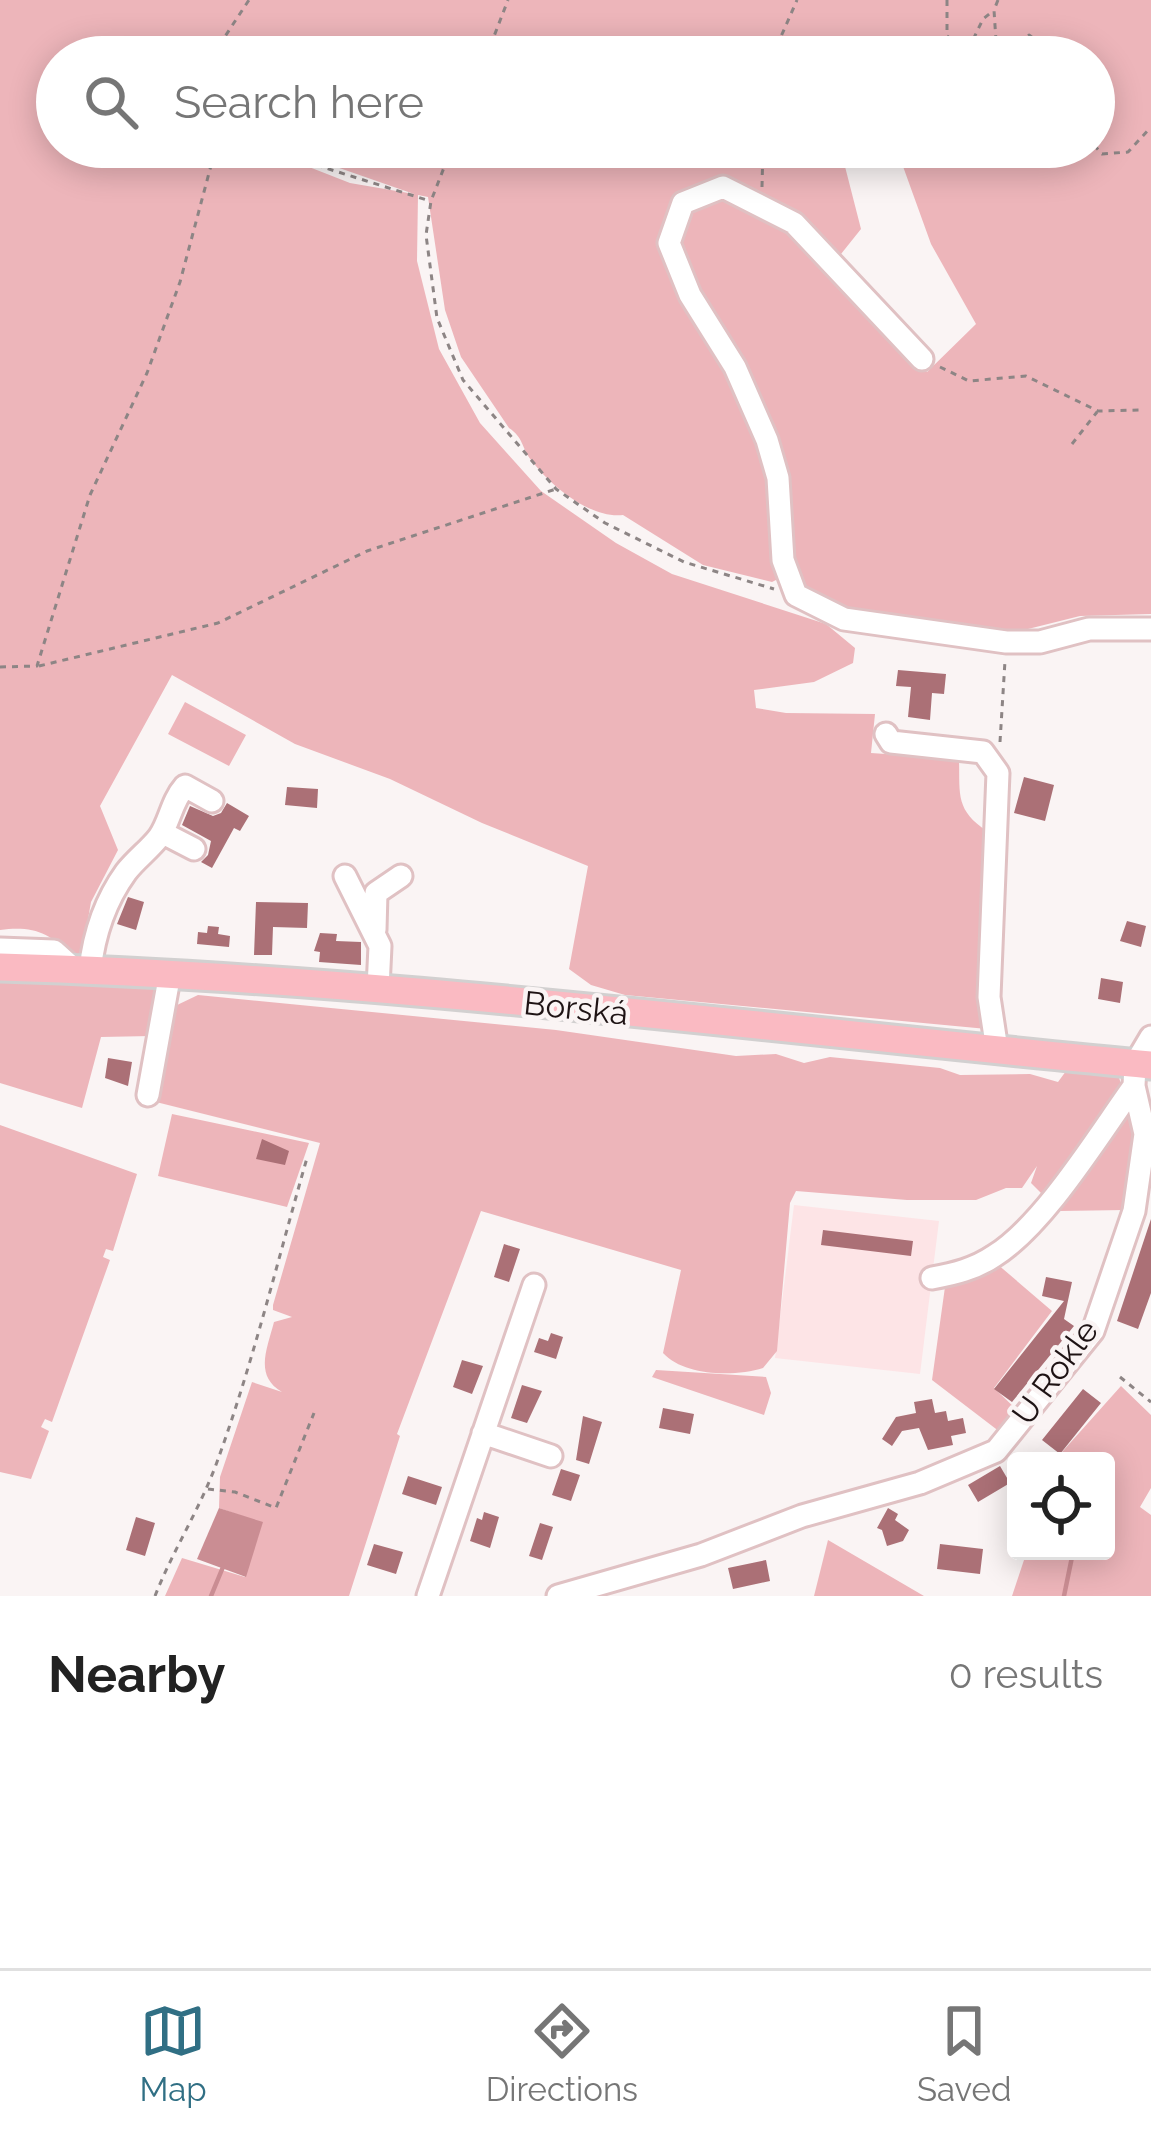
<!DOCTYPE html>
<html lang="en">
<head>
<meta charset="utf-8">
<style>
	body { margin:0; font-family:Raleway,sans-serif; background:#f6f6f6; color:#222 }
	.controls { position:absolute; right:36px; bottom:36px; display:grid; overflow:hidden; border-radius:12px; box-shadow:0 6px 30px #0003 }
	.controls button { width:108px; height:108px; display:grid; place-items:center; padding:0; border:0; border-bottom:3px solid #e0e0e0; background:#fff; color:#222; font:60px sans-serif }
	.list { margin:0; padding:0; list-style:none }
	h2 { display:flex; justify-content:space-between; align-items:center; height:156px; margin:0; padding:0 48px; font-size:51px }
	h2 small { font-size:39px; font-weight:400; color:#767676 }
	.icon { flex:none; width:66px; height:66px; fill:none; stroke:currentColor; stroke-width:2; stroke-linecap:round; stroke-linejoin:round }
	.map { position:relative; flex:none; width:1151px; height:1596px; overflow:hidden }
	.search { position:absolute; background:#fff; box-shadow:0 6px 30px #0003; left:36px; right:36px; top:36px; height:132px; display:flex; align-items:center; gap:30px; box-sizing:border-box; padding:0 42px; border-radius:66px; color:#767676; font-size:45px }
	.sheet { height:372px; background:#fff }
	nav { display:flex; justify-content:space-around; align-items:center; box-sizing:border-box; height:168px; border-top:3px solid #e0e0e0; background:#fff; font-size:33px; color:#767676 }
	nav a { display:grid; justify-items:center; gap:6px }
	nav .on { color:#306f84 }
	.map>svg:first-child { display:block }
	.built { fill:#fde4e6 }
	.green { fill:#edb5ba; fill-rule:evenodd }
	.water { fill:#ca8d93 }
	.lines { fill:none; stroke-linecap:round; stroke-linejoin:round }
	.stream { stroke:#ca8d93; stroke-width:4.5 }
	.building { fill:#ab7076 }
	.minor-casing { stroke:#e0c1c3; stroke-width:27 }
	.major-casing { stroke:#d2d0d0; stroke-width:33 }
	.path { stroke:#8d8585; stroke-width:3; stroke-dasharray:6 6; stroke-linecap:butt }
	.minor { stroke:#fff; stroke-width:21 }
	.major { stroke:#fabac2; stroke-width:27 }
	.labels { text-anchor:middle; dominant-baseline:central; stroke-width:9; stroke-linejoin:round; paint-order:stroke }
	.street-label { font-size:33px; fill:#1e1314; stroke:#faf4f4 }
</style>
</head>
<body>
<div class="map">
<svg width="1151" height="1596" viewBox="0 0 1151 1596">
	<rect width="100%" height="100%" fill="#faf4f4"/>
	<!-- built -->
	<path class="built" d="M794,1205L939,1221L920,1374L775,1358Z"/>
	<!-- green -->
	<path class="green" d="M0,0H1151V614L1080,616L1004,635L847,610L803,590L776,571L778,579L772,582L703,565L623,515C590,519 550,485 531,460C521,447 524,438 509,428L461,357L445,310L428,197L418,195L417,261L439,349L480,423L541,491L616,543L672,574L826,624L855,648L853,663L814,682L754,690L756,708L786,713L875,714L871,753L959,759C960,794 955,810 987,831L982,875L987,1029L625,995L591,985L569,969L588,866L482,823L390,779L295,744L172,675L100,806L118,850L91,902L82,954L71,956C50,932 32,926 0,930ZM57,57H1094V147H896L931,244L976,324L927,372L841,254L861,229L840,147H279L414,194L350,183L258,147H57Z
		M185,702L246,735L229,766L168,734Z
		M0,974L163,981L151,1036L101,1037L82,1108L0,1083Z
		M198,995L556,1030L736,1056L776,1054L804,1063L830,1057L940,1068L960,1075L1030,1074L1058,1082L1069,1067L1118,1074L1137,1139L1125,1210L1059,1211L1031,1183L1037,1166L1022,1188H1006L976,1200H907L796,1191L790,1203L777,1351L763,1368C734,1377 684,1376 663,1353L681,1270L481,1211L397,1434L400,1436L349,1596H165L182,1558L245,1577L262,1523L219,1508L220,1477L252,1382L282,1392C254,1376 267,1349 274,1322L292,1317L273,1310V1305L320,1143L152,1101L175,1006Z
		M172,1114L309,1143L287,1207L158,1176Z
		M0,1125L137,1174L113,1251L106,1249L103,1257L110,1260L52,1422L45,1419L41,1427L49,1431L31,1479L0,1472Z
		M996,1263L1052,1311L994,1388L1017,1410L1000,1432L932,1380L945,1287Z
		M656,1370L766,1377L771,1393L764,1415L652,1377Z
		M1121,1386L1151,1415V1488L1140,1507L1151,1515V1596H1012L1027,1551H1106V1461H1054Z
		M828,1540L924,1596H814Z"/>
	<!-- water -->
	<path class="water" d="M219,1508L263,1522L246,1577L197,1559Z"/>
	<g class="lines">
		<!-- stream -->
		<path class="stream" d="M211,1596L223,1567
			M1064,1596L1072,1557"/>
	</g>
	<!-- building -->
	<path class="building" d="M898,670L946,674L944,694L932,693L930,720L908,717L911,687L896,686Z
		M1024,777L1054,785L1045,821L1014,813Z
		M287,787L318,789L317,808L285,805Z
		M227,803L249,816L240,831L234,828L212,868L201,862L208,855L211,841L182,825L190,806L213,816L221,813Z
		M128,897L144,902L136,930L117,924Z
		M256,902L308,903L307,928L273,927L272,955H254Z
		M1127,921L1146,926L1141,947L1120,941Z
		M208,926L219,927L218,934L230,936L229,947L197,944L198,932L207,933Z
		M320,933L337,934L336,941L361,942V965L319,962L320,952L314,951Z
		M1101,978L1123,982L1120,1003L1098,999Z
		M108,1058L132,1062L128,1086L105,1078Z
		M262,1139L289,1151L285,1165L256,1159Z
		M1151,1219V1293L1138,1329L1117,1321Z
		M823,1230L913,1241L911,1256L821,1245Z
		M504,1244L520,1249L509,1282L494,1277Z
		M1046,1277L1072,1282L1064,1319L1074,1326L1012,1402L994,1389L1064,1301L1042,1296Z
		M551,1333L563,1337L556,1359L534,1352L539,1338L548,1341Z
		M462,1360L483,1366L472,1394L453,1387Z
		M522,1385L542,1391L527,1423L511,1418Z
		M1083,1389L1101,1403L1060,1454L1042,1440Z
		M932,1399L935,1413L946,1411L948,1421L963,1418L966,1433L951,1436L953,1445L928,1450L919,1428L902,1431L892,1446L882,1439L896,1417L916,1413L914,1402Z
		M663,1408L694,1414L690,1434L659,1428Z
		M583,1416L602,1422L589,1464L576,1460Z
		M1000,1466L1010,1483L978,1502L968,1485Z
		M561,1469L580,1475L571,1501L552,1495Z
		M408,1476L442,1487L436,1505L402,1494Z
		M888,1508L898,1514L895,1520L909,1530L903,1541L887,1546L882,1530L877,1528Z
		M484,1512L499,1517L490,1548L470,1541L477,1518L482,1520Z
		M136,1517L155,1523L145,1556L126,1550Z
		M540,1523L553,1527L542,1560L529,1556Z
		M374,1544L403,1552L396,1574L367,1565Z
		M940,1544L983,1549L980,1574L937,1569Z
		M766,1560L770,1581L733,1589L728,1568Z"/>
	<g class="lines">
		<defs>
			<path id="minor" d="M922,359L794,223L723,187L683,203L669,243L690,295L735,367L767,440L778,478L783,560L796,595L844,619L1006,642H1040L1089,629H1151
				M886,734L891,742L983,752L998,773L989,997L997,1050
				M163,833L194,849
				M345,876L380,946L378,988
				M375,930L376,893L401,876
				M0,949L54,951L74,969
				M90,970C94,934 105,901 126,872C136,859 150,849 159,837C170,822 171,802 185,786L212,801
				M148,1095L170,973
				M932,1278C954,1274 975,1269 994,1256C1044,1225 1098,1136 1134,1086
				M483,1433L551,1456
				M428,1596L534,1285
				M558,1596L701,1555L802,1516L920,1483L996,1451L1093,1331L1134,1211L1145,1134L1134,1086L1135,1064L1151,1037"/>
			<path id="major" d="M0,967C385,978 768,1029 1151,1065"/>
		</defs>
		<!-- minor casing -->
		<use href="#minor" class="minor-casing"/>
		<!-- major casing -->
		<use href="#major" class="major-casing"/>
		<!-- path -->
		<path class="path" d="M947,0V36L963,49L970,46L983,19L993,11
			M998,0L994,10L996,41L1010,52L1029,35L1059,57
			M216,57L220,44L249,0
			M486,57L508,0
			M772,57L797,0
			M1094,96L1104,103C1100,118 1108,128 1095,142
			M1094,145L1102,154L1128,152L1151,127
			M259,147L430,201
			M452,147L431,201L426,235L437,318L463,380L556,489L605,523L684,562L774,589
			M762,187L763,147
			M940,367L969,381L1026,376L1098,411L1142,410
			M1072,444L1097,412
			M39,666L218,623L367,551L556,489
			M0,667L37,666L90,495L147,373L180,282L213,158L207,147
			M1000,742L1005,661
			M1120,1377L1151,1402
			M208,1489L235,1492L276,1508L314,1413
			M155,1596C173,1550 200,1509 217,1462C253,1363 278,1259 307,1158"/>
		<!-- minor -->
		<use href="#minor" class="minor"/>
		<!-- major -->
		<use href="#major" class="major"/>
	</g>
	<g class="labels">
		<!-- street labels -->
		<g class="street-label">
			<text transform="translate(576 1008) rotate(6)">Borská</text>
			<text transform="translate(1055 1372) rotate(-54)">U Rokle</text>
		</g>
	</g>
</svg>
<div class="controls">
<button><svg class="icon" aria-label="locate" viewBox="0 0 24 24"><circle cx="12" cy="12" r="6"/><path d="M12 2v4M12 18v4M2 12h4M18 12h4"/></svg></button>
</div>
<div class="search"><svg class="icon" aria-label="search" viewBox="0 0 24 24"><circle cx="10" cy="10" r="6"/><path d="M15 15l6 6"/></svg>Search here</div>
</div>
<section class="sheet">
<h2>Nearby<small>0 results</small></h2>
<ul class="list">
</ul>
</section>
<nav>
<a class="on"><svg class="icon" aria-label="map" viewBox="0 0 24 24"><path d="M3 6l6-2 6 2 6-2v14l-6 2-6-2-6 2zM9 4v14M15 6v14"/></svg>Map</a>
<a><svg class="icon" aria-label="directions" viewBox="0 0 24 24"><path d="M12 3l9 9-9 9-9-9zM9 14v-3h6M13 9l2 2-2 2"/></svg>Directions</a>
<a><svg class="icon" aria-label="saved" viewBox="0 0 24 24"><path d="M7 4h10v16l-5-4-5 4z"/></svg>Saved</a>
</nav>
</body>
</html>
